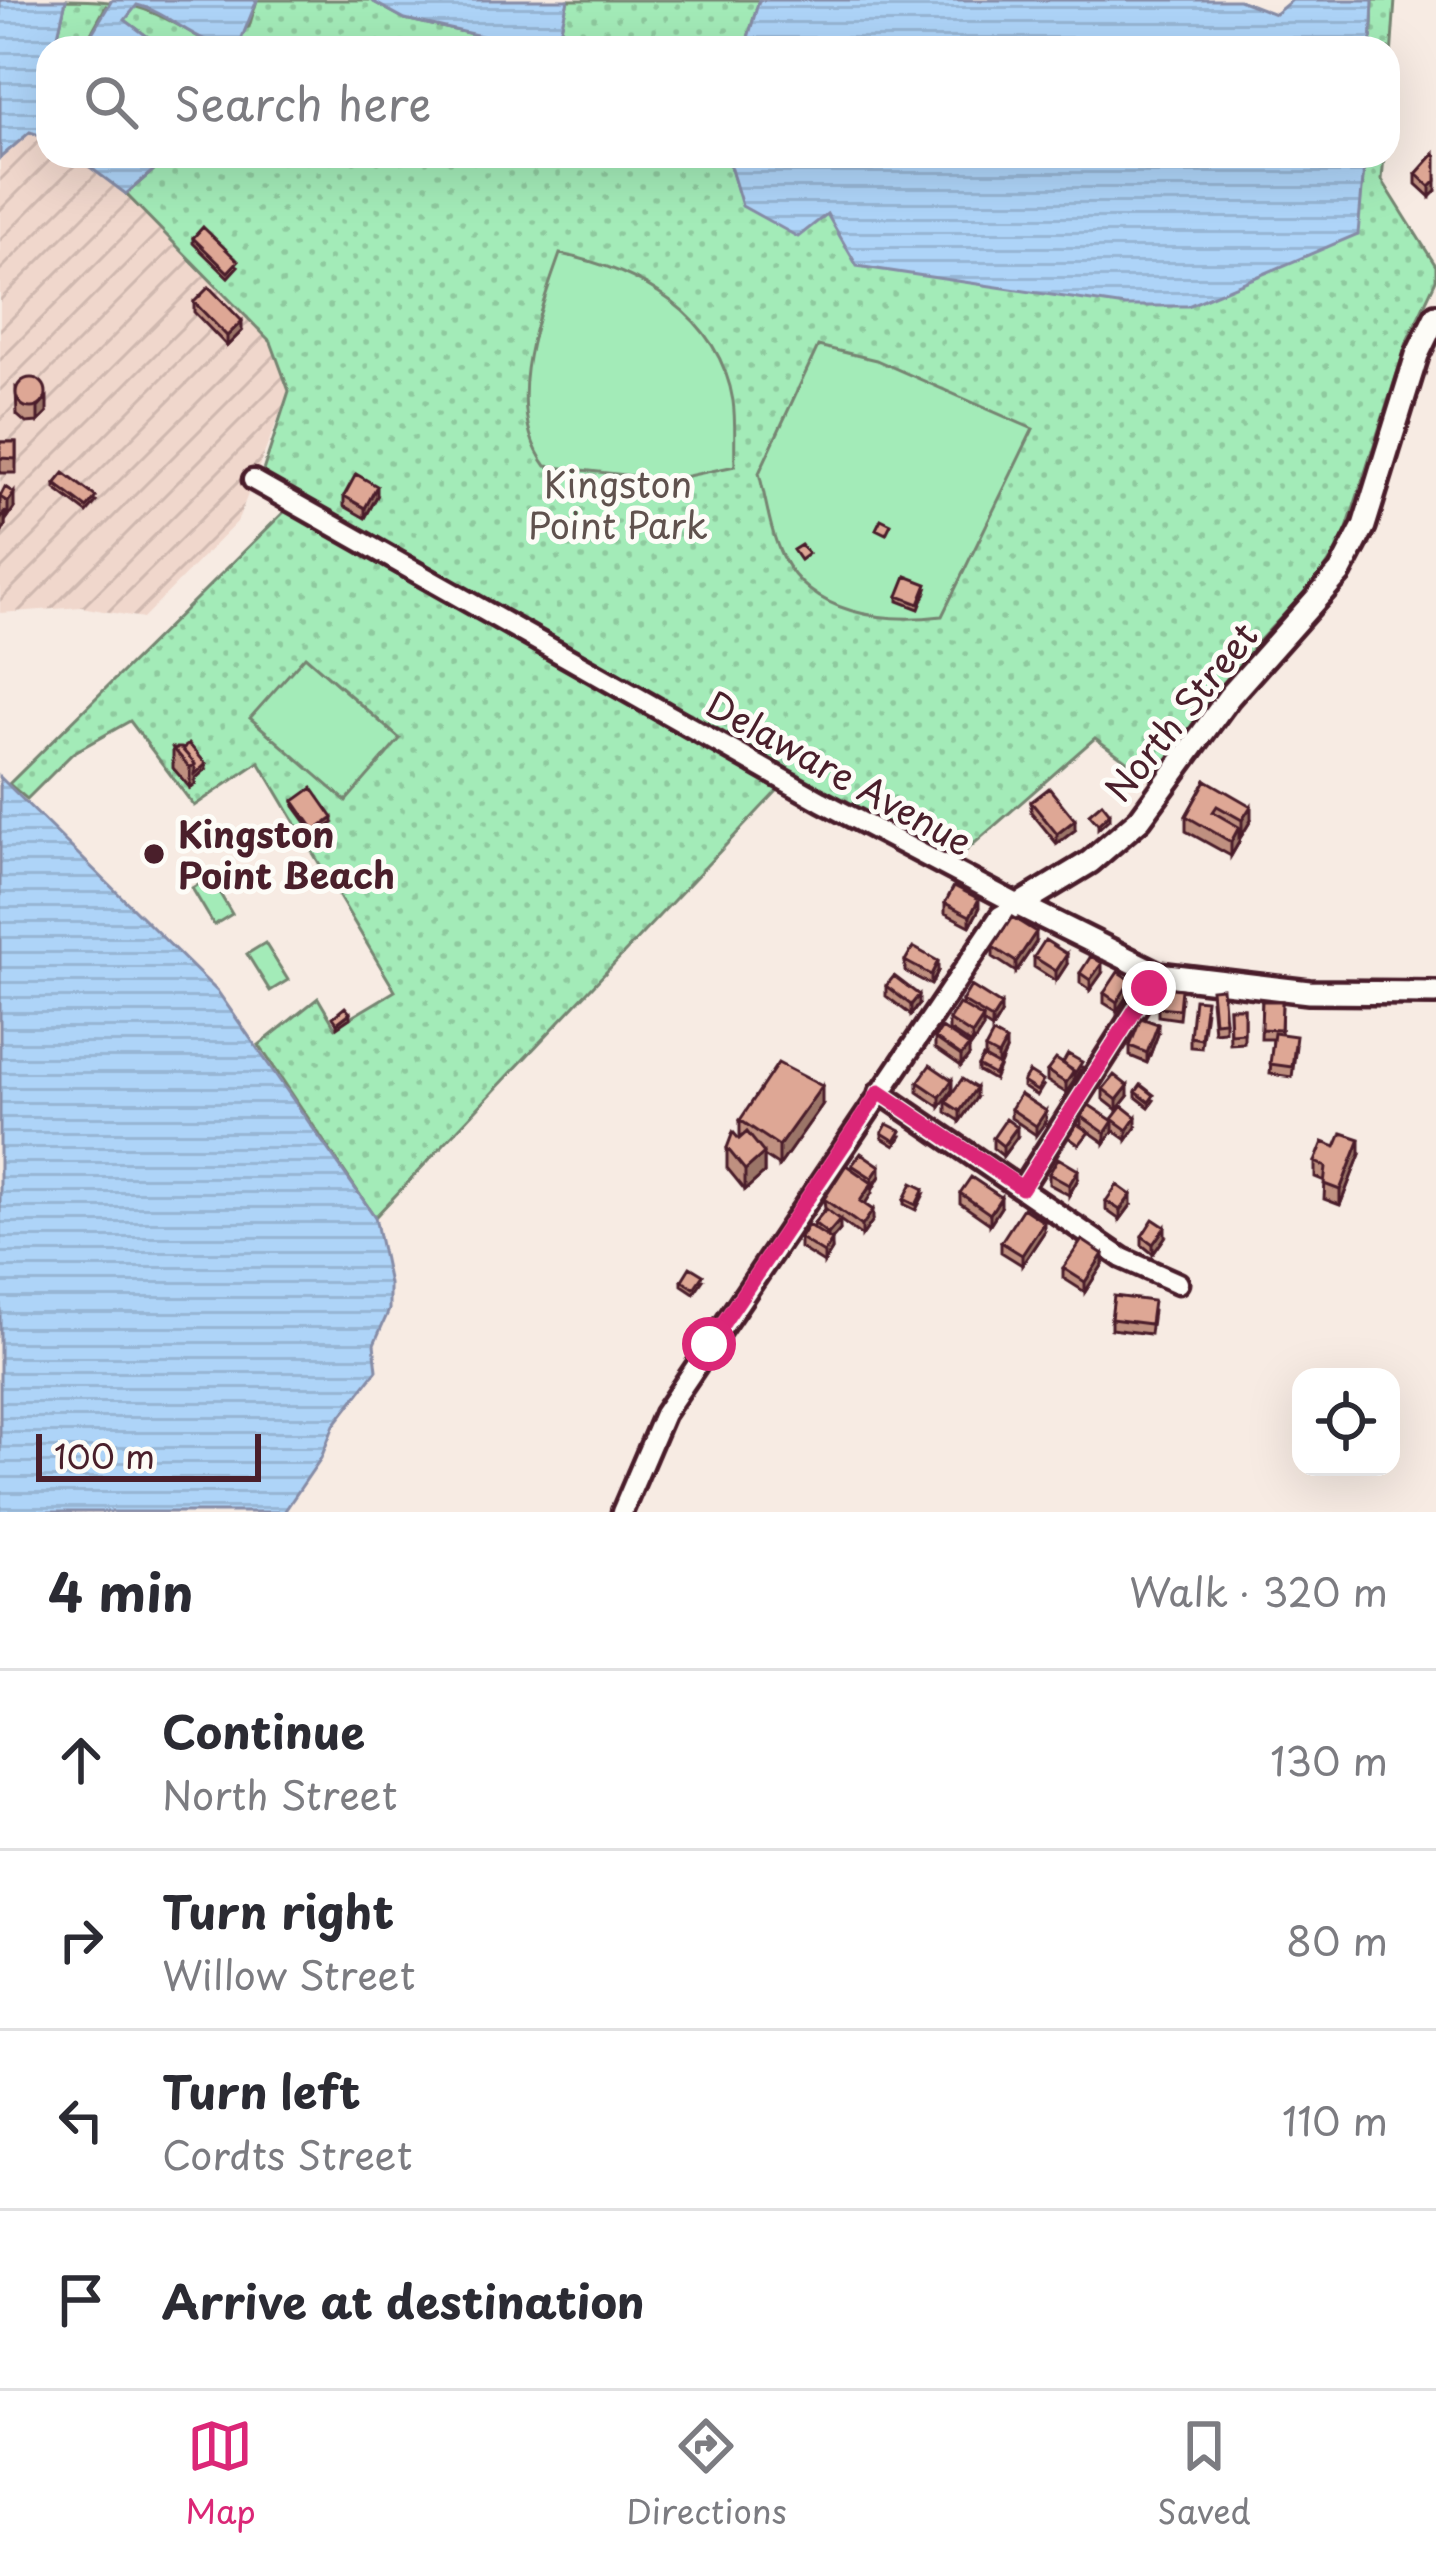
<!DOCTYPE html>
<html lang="en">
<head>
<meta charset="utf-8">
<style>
	body { margin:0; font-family:"Playpen Sans",sans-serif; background:#f2f2f3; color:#2b2b33 }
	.controls { position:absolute; right:36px; bottom:36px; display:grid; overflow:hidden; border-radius:24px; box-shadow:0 12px 48px #0002 }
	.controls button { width:108px; height:108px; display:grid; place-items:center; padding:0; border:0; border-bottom:3px solid #e1e1e2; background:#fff; color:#2b2b33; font:60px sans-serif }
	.scale { position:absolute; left:36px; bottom:30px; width:225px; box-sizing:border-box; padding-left:12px; border:6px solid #4a1f2b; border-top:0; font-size:33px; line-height:42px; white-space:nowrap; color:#4a1f2b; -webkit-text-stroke:9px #fdfcf7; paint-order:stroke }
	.stop { position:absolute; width:36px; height:36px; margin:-27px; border:9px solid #db2777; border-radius:50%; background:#fff }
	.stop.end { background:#db2777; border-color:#fff; box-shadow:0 3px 12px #0008 }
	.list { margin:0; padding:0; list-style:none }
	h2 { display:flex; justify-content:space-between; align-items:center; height:156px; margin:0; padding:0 48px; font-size:51px }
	h2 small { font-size:39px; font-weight:400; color:#7c7c81 }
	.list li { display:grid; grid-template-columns:78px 1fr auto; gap:36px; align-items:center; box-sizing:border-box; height:180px; padding:0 48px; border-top:3px solid #e1e1e2 }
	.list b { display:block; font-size:45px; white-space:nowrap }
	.list p { margin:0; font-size:39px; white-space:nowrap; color:#7c7c81 }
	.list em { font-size:39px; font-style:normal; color:#7c7c81 }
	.icon { flex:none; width:66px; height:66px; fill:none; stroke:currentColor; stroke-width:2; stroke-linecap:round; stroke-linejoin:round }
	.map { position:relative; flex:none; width:1436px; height:1512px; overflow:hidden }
	.search { position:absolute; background:#fff; box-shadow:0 12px 48px #0002; left:36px; right:36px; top:36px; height:132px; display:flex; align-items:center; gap:30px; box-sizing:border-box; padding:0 42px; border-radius:36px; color:#7c7c81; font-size:45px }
	.sheet { height:876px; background:#fff }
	nav { display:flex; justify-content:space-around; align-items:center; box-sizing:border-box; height:168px; border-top:3px solid #e1e1e2; background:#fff; font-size:33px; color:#7c7c81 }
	nav a { display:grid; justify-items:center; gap:6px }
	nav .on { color:#db2777 }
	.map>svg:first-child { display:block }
	.industrial { fill:url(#industrial-furrows) }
	.park { fill:url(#park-dots); stroke:#768572; stroke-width:3 }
	.pitch { fill:#a3ebb8; stroke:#768572; stroke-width:3 }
	.water { fill:url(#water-rules); stroke:#868ca6; stroke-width:3 }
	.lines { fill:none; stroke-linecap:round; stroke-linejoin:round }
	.minor-casing { stroke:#4a1f2b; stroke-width:27 }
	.tertiary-casing { stroke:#4a1f2b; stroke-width:30 }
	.minor { stroke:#fdfcf7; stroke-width:18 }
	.tertiary { stroke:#fdfcf7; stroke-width:21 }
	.wall { fill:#bf9080; stroke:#4a1f2b; stroke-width:3 }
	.shaded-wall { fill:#9b7568; stroke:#4a1f2b; stroke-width:3 }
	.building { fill:#dea795; stroke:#4a1f2b; stroke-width:3 }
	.route { stroke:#db2777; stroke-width:15 }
	.poi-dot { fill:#4a1f2b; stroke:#fdfcf7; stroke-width:4.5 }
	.labels { text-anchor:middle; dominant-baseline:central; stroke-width:10; stroke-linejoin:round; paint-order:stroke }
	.park-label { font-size:36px; fill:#60524e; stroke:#fdfcf7 }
	.street-label { font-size:36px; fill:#4a1f2b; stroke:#fdfcf7 }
	.poi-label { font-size:36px; font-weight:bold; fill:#4a1f2b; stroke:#fdfcf7; text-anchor:start }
</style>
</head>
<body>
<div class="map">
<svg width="1436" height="1512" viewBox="0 0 1436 1512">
	<defs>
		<pattern id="industrial-furrows" width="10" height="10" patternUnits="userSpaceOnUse" patternTransform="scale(3)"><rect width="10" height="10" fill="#f0d7cc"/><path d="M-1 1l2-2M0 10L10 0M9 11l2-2" fill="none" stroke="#cfb8af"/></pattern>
		<pattern id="park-dots" width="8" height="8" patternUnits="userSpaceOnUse" patternTransform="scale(3)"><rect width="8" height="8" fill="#a3ebb8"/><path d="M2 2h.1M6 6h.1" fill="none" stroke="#8ec99e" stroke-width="1.8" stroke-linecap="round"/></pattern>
		<pattern id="water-rules" width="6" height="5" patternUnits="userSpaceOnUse" patternTransform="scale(3)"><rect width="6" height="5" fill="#aed4f8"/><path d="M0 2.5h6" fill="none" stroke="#97b6d5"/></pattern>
	</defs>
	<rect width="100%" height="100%" fill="#f7ebe3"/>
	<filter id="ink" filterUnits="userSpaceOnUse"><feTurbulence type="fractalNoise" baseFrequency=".00833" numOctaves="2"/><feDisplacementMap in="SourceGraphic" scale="24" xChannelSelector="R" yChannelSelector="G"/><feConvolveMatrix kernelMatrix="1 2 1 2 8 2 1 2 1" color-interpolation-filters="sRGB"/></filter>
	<g filter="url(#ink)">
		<!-- industrial -->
		<path class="industrial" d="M31,132L48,138V156H75L126,194L271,342L289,391L237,522L143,618L81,607L0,613V158Z"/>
		<!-- park -->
		<path class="park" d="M66,0C126,0 149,6 200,38L249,27L257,0H370L405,19L535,48H163L106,6L83,48H55Z
			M568,0H759L745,48H556Z
			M1373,0H1395L1388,101V48H1371Z
			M170,156H727L743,206L826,214L1357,234L1365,156H1384L1382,180L1436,266V280L1408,339L1343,541L1319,577L1258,642L1211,704L1158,784L1095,738L952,863L792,775L375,1217L259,1045L318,998L335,1027L395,991L259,762L194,806L130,721L73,753L27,799L9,784L297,499L261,477L289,391L271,342L126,194Z"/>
		<!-- pitch -->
		<path class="pitch" d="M560,254C637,269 719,314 733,401C736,422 734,445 735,466L669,480L546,466C502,407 538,317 560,254Z
			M818,346L876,360L1033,429L942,616C884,623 812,615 782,556C770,532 766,499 759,473Z
			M305,656L400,739L346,801L250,718Z
			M210,877L232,914L214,925L192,888Z
			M265,943L288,980L270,991L247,954Z"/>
		<!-- water -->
		<path class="water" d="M0,0H66L55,48H48V138L30,132L0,158Z
			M112,0H257L239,45C199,50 174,14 137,5L125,20L163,48H83Z
			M370,0H568L556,48H535L405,19Z
			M759,0H1239L1275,14L1292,0H1373L1371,48H745Z
			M75,156H170L126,194Z
			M727,156H1365L1358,234L1188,306H1125L857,266L827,214L798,237L742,206Z
			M0,777L218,992L375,1217L389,1284V1310L374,1344L377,1370L334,1425L321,1458L284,1512H0Z"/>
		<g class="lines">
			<defs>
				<path id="minor" d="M253,480L821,801L1019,905
					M879,1092L1122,1258L1178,1283
					M1022,1188L1158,974
					M622,1512L664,1414L1000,916L1019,905"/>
				<path id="tertiary" d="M1019,905L1090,862L1140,819L1229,697L1340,572L1364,526L1417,355L1436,316
					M1019,905L1158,974L1309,992L1436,993"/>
			</defs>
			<!-- minor casing -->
			<use href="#minor" class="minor-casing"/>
			<!-- tertiary casing -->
			<use href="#tertiary" class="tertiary-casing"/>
			<!-- minor -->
			<use href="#minor" class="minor"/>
			<!-- tertiary -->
			<use href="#tertiary" class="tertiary"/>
		</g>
		<!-- wall -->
		<path class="wall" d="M1434,154L1430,197L1416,184V174Z
			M193,238L238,266L228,277L193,243Z
			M194,302L242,331L227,346L194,312Z
			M16,388L47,413L38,422L26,423L17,415Z
			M0,442H16V473H0Z
			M55,484L96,502L87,513L55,489Z
			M0,495L14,508L8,517L5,515V526L0,536Z
			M344,496H377L365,518L344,506Z
			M927,589L919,609L898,601V596Z
			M173,748L206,769L195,779V784L190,788L173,768Z
			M1206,780L1251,820L1242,835L1239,833V842L1231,856L1186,831V816Z
			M294,801L333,823L315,835L294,806Z
			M1031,802L1075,830L1057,844L1031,812Z
			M945,903L979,909L970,926L945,913Z
			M1036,942L1016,972L993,957V947Z
			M1034,957L1067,964L1056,981L1034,967Z
			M905,961L938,971L931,985L905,971Z
			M1080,973H1102L1090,990L1080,983Z
			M886,986L919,1004L911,1015L886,996Z
			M1131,990L1117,1011L1104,1003V993Z
			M1181,999L1179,1019L1158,1016V1007Z
			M1211,999L1225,1021V1031L1214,1032Z
			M962,1001L1001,1014L992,1029L983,1023V1028L972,1045L949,1030V1020L962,1005Z
			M1262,1001H1282L1281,1034L1296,1046L1292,1077L1270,1074L1273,1039H1261Z
			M1229,1008H1244V1043L1230,1044Z
			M1206,1010L1201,1048L1190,1047V1037Z
			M1158,1034L1147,1063L1130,1056V1046Z
			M935,1038L969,1056L961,1066L935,1048Z
			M985,1049L1006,1051L994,1080L978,1071V1066L985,1057Z
			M1063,1063L1082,1067L1066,1093L1047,1081V1071Z
			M918,1082L952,1090L940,1107L918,1092Z
			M1023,1082L1043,1086L1037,1096L1023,1087Z
			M1103,1089L1128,1096L1117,1110L1103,1099Z
			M1136,1092L1154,1100L1149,1107L1136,1097Z
			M976,1098L960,1121L946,1112V1102Z
			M822,1105L779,1166L764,1156V1173L745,1190L727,1168V1148L740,1138V1120Z
			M1011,1109L1046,1121L1036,1135L1011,1118Z
			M1081,1116L1112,1120L1136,1127L1127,1140L1113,1130L1105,1143L1081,1126Z
			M882,1133L901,1136L895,1146L882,1138Z
			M1017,1137L1003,1156L993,1148V1138Z
			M1360,1154L1340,1205L1324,1199L1325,1181L1315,1177V1162Z
			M852,1165L880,1176L865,1204L873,1220L862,1236L837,1218L840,1230L831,1240L832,1250L824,1263L800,1248V1238L814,1229V1223L825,1209L824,1199L852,1169Z
			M1049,1174L1078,1179L1069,1195L1049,1184Z
			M960,1193L1001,1207L990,1224L960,1203Z
			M924,1194L916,1210L904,1204V1199Z
			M1106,1201L1131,1205L1120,1220L1106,1210Z
			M1044,1232L1022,1265L1001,1252V1242Z
			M1142,1236L1165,1237L1153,1254L1142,1245Z
			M1103,1264L1085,1292L1063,1278V1268Z
			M682,1280H703L694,1293L682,1285Z
			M1153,1311L1150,1334L1111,1329V1319Z"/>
		<!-- shaded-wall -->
		<path class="shaded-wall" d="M1436,181V191L1430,197V187Z
			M242,321V331L227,346V336Z
			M47,398V413L38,422V408Z
			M377,486V496L365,518V508Z
			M14,493V508L8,517V502Z
			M5,511V526L0,536V521Z
			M195,764H206V769L195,779V784L190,788V768Z
			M1251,806V820L1242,835V820Z
			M1110,813V818L1098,829V824Z
			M333,818V823L315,835V831Z
			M1075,820V830L1057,844V834Z
			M1239,827V842L1231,856V842Z
			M979,899V909L970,926V916Z
			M1036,932V942L1016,972V962Z
			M1067,954V964L1056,981V971Z
			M938,961V971L931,985V975Z
			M1102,963V973L1090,990V980Z
			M1131,980V990L1117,1011V1002Z
			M919,995V1004L911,1015V1005Z
			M1001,1005V1014L992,1029V1019Z
			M350,1013V1018L337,1027V1023Z
			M983,1018V1028L972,1045V1035Z
			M1158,1024V1034L1147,1063V1053Z
			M1006,1041V1051L998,1066V1056Z
			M969,1046V1056L961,1066V1056Z
			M1074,1071V1081L1066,1093V1083Z
			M952,1080V1090L940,1107V1097Z
			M822,1086V1105L779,1166V1146Z
			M1128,1086V1096L1117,1110V1100Z
			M976,1088V1098L960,1121V1111Z
			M1046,1111V1121L1036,1135V1126Z
			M1136,1117V1127L1127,1140V1130Z
			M1113,1121V1131L1105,1143V1133Z
			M1017,1127V1137L1003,1156V1146Z
			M1360,1139V1154L1340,1205V1190Z
			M764,1153V1173L745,1190V1170Z
			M880,1166V1176L872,1187V1193L860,1211V1201L872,1184V1178Z
			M1078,1170V1179L1069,1195V1185Z
			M1131,1195V1205L1120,1220V1210Z
			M1001,1197V1207L990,1224V1214Z
			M873,1210V1220L862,1236V1226Z
			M840,1220V1230L828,1244V1234Z
			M1044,1222V1232L1022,1265V1255Z
			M1165,1227V1237L1153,1254V1244Z
			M832,1240V1250L824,1263V1253Z
			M1103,1254V1264L1085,1292V1282Z"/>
		<!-- building -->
		<path class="building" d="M1434,154L1436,156V181L1430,187L1416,174Z
			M203,227L238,261L228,272L193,238Z
			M209,287L242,321L227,336L194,302Z
			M16 393a15 15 0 1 1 30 0a15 15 0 1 1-30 0Z
			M0,442H16V459L0,458Z
			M64,473L96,497L87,508L55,484Z
			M356,474L377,486L365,508L344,496Z
			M5,487L14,493L8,502L0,497Z
			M881,519L891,524L886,534L876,529Z
			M801,545L808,554L800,560L793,550Z
			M906,576L927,584L919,604L898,596Z
			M189,744L206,764L195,774V764L182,749Z
			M173,748H181L195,764L190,768Z
			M1206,780L1251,806L1242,820L1217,806L1213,812L1239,827L1231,842L1186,816Z
			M312,788L333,818L315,831L294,801Z
			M1049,788L1075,820L1057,834L1031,802Z
			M1102,803L1110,813L1098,824L1089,814Z
			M954,886L979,899L970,916L945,903Z
			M1012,917L1036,932L1016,962L993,947Z
			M1045,940L1067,954L1056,971L1034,957Z
			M913,947L938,961L931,975L905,961Z
			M1091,956L1102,963L1090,980L1080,973Z
			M1118,972L1131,980L1117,1002L1104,993Z
			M894,976L919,995L911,1005L886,986Z
			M971,986L1001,1005L992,1019L962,1001Z
			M1160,987L1181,989L1179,1009L1158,1007Z
			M1222,988L1225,1021L1214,1022L1211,989Z
			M1194,999L1206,1000L1201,1039L1190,1037Z
			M1262,1001H1282L1281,1030L1261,1029Z
			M959,1004L983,1018L972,1035L949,1020Z
			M345,1007L350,1013L337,1023L333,1017Z
			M1229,1008H1244V1033L1230,1034Z
			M1141,1018L1158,1024L1147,1053L1130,1046Z
			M942,1028L969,1046L961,1056L935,1038Z
			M1274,1033L1296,1036L1292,1067L1270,1064Z
			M993,1034L1006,1041L998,1056L985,1049Z
			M1068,1054L1082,1062L1075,1073L1063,1063Z
			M983,1057L999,1066L994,1075L978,1066Z
			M1056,1059L1074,1071L1066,1083L1047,1071Z
			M778,1063L822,1086L779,1146L740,1120Z
			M930,1065L952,1080L940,1097L918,1082Z
			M1029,1072L1043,1081L1037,1091L1023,1082Z
			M1114,1075L1128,1086L1117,1100L1103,1089Z
			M962,1079L976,1088L960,1111L946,1102Z
			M1141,1085L1154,1095L1149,1102L1136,1092Z
			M1020,1094L1046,1111L1036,1126L1011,1109Z
			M1089,1105L1113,1121L1105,1133L1081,1116Z
			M1122,1106L1136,1117L1127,1130L1112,1119Z
			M1006,1119L1017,1127L1003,1146L993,1138Z
			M887,1124L901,1131L895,1141L882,1133Z
			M1077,1124L1089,1132L1079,1145L1068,1137Z
			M733,1132L739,1139L747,1132L764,1153L745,1170L727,1148Z
			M1342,1133L1360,1139L1340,1190L1324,1184L1326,1167L1315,1162L1323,1142L1336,1147Z
			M861,1153L880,1166L872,1178L852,1165Z
			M1058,1158L1078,1170L1069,1185L1049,1174Z
			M846,1165L872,1183L860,1201L873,1210L862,1226L824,1199Z
			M971,1177L1001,1197L990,1214L960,1193Z
			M912,1183L924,1189L916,1205L904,1199Z
			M1117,1185L1131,1195L1120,1210L1106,1201Z
			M1023,1208L1044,1222L1022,1255L1001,1242Z
			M826,1209L840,1220L828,1234L814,1223Z
			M1153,1219L1165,1227L1153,1244L1142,1236Z
			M808,1225L832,1240L824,1253L800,1238Z
			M1082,1240L1103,1254L1085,1282L1063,1268Z
			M690,1267L703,1275L694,1288L682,1280Z
			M1114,1296L1153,1301L1150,1324L1111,1319Z"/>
	</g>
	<g class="lines" filter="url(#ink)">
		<!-- route -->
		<path class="route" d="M709,1344L879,1092L1022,1188L1149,988"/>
	</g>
	<!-- markers -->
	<circle class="poi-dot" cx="154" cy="854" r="12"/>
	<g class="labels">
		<!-- park labels -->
		<g class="park-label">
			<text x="618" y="483">Kingston<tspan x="618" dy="41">Point Park</tspan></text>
		</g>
		<!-- street labels -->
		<g class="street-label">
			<text transform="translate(1180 711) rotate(-51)">North Street</text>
			<text transform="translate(840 772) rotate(29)">Delaware Avenue</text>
		</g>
		<!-- poi labels -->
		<g class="poi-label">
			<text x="178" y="833">Kingston<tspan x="178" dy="41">Point Beach</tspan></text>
		</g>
	</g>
</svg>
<div class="controls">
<button><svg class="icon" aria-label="locate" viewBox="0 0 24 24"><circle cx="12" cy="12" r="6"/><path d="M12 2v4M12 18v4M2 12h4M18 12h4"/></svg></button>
</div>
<div class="scale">100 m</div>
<div class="stop" style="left:709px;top:1344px"></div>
<div class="stop end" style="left:1149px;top:988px"></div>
<div class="search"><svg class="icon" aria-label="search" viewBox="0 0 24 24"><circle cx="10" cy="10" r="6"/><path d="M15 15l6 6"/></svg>Search here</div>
</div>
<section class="sheet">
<h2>4 min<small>Walk · 320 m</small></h2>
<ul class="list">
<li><svg class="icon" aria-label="ahead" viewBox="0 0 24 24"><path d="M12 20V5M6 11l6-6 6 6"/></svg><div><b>Continue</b><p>North Street</p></div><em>130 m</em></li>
<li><svg class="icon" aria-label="right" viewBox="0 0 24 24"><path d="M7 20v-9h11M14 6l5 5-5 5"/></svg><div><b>Turn right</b><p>Willow Street</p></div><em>80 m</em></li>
<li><svg class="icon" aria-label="left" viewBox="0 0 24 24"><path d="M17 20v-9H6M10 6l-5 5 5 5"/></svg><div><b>Turn left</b><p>Cordts Street</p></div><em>110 m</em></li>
<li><svg class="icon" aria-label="arrive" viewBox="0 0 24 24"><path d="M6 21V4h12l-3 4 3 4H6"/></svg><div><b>Arrive at destination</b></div></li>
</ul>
</section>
<nav>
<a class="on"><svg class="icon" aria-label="map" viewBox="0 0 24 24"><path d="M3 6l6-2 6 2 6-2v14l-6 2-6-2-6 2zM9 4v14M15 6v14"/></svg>Map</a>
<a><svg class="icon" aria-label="directions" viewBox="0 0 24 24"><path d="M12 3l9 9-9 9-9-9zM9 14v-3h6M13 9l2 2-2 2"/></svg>Directions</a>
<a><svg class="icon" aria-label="saved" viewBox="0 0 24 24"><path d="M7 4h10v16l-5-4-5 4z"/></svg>Saved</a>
</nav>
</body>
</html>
